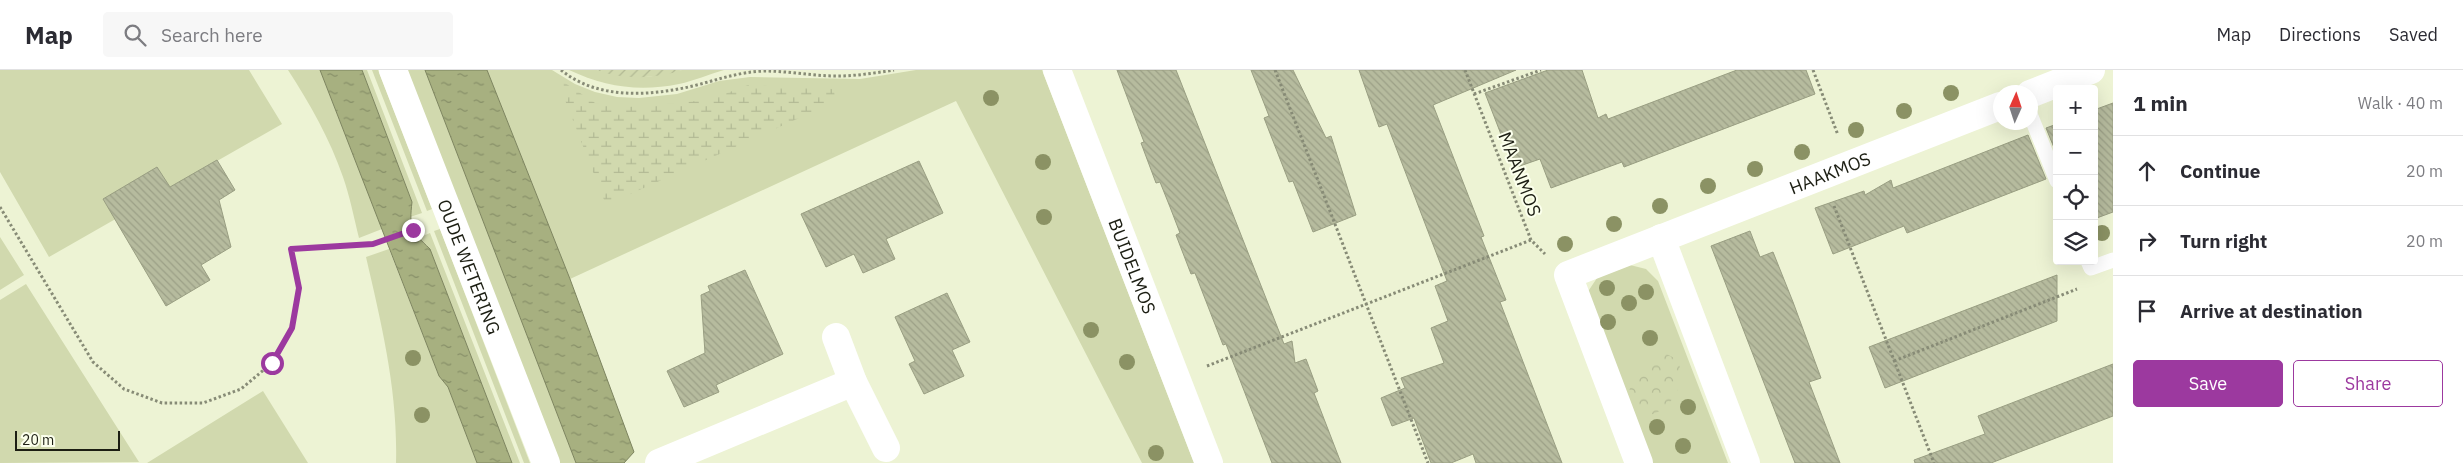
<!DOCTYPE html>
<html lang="en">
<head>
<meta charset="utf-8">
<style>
	body { margin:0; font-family:"IBM Plex Sans",sans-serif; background:#f7f7f7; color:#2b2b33 }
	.controls { position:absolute; right:15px; top:15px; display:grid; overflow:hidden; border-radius:5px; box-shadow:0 5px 20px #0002 }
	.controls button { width:45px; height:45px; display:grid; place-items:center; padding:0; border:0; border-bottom:1px solid #e1e1e2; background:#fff; color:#2b2b33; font:25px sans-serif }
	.compass { position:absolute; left:1993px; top:15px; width:45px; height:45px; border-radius:50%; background:#fff; box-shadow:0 5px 20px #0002; rotate:3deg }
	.scale { position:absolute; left:15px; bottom:12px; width:105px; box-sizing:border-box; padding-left:5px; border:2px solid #1c1e13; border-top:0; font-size:14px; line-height:18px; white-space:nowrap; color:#1c1e13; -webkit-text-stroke:4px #fbffec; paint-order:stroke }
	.stop { position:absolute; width:15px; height:15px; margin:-11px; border:4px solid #9c399f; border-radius:50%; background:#fff }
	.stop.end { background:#9c399f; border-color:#fff; box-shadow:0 1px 5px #0008 }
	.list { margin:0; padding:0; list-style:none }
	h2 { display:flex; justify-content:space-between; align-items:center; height:65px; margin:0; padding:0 20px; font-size:21px }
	h2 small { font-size:16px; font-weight:400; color:#7c7c81 }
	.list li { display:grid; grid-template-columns:32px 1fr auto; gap:15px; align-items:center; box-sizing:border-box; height:70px; padding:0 20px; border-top:1px solid #e1e1e2 }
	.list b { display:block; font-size:19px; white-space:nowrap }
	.list em { font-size:16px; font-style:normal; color:#7c7c81 }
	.actions { display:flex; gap:10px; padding:15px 20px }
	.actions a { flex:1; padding:11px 0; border:1px solid #9c399f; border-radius:5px; text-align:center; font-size:18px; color:#9c399f }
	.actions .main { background:#9c399f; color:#fff }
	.icon { flex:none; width:28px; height:28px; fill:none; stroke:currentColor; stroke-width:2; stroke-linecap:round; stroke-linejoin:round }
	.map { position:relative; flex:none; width:2113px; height:393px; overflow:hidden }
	header { display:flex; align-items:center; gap:30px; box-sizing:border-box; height:70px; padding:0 25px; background:#fff; border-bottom:1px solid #e1e1e2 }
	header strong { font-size:24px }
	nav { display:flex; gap:28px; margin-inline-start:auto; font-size:18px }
	.search { width:350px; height:45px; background:#f7f7f7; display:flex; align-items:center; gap:12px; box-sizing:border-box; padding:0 18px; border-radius:5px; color:#7c7c81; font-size:19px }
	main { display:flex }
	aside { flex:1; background:#fff }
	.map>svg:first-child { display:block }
	.grass { fill:#d1d9ae }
	.wetland { fill:url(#wetland-marsh) }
	.park { fill:url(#park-crowns) }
	.garden { fill:url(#garden-furrows) }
	.water { fill:url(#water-ripples); stroke:#7d845f }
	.building { fill:url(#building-back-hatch); stroke:#999e82 }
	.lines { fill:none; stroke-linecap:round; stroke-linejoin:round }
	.path { stroke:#878b76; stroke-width:3; stroke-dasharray:2.5 2.5; stroke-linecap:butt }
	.lane { stroke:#fff; stroke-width:15 }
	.street { stroke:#fff; stroke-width:28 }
	.tree { fill:#8b9264 }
	.route { stroke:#9c399f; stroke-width:6 }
	.labels { text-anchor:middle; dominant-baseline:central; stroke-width:4; stroke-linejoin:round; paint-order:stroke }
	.street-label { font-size:18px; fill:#1c1e13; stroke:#fbffec }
</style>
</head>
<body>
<header>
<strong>Map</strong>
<div class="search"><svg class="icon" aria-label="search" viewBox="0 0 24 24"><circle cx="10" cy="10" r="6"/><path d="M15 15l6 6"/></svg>Search here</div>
<nav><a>Map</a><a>Directions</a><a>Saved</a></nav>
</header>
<main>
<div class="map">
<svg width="2113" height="393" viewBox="0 0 2113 393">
	<defs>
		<pattern id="wetland-marsh" width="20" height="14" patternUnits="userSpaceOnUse" patternTransform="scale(1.25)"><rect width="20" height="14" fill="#d1d9ae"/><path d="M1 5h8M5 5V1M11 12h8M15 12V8" fill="none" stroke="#b3ba95"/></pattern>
		<pattern id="park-crowns" width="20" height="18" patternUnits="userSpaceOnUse" patternTransform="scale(1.25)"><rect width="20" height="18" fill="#d1d9ae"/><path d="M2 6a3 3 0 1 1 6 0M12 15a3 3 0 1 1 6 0" fill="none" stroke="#b3ba95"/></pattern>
		<pattern id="garden-furrows" width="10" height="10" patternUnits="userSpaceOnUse" patternTransform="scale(1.25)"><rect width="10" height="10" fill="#d1d9ae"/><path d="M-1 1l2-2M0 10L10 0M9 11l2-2" fill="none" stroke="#b3ba95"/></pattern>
		<pattern id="water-ripples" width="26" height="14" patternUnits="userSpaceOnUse" patternTransform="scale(1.25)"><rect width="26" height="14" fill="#a7b080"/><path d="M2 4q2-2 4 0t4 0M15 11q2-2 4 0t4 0" fill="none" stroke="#878f68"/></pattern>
		<pattern id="building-back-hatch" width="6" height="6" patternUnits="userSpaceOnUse" patternTransform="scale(1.25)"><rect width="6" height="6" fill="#b6bb9e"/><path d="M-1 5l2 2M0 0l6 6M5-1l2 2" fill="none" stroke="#9ca087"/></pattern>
	</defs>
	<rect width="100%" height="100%" fill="#edf3d4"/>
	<!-- grass -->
	<path class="grass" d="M0,0H249L282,54L49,187L0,102Z
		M288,0H320L382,159L359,168C354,148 350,127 343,107C330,69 310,34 288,0Z
		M362,0H367L422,143L410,147L412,132Z
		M372,0H378L432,139L427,141Z
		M407,0H425L576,393H559Z
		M487,0H552L575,14L595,22L617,27L639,28L677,24L719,11L750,7L860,9L916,0H1042L1194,393H1142L956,31L570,209Z
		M569,0H597L617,5L648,7L682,0H724C709,4 694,11 679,14C639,22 605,17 569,0Z
		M440,159L530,393H524L434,161Z
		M430,163L520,393H512L430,179L418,168Z
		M0,167L24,205L0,220Z
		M389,179L439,306L448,317L477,393H396C398,322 382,256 366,187Z
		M1630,195L1646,199L1658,211L1728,393H1649L1587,223L1597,208Z
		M26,214L139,392L0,393V230Z
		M263,321L308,393H147Z"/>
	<!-- wetland -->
	<path class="wetland" d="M556,7L595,33L628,37L709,30L748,15L834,19L835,32L606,135Z"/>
	<!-- park -->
	<path class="park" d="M1665,284C1698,292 1674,346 1645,345C1612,331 1637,290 1665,284Z"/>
	<!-- garden -->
	<path class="garden" d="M597,0H682C657,9 622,10 597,0Z"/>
	<!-- water -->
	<path class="water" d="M320,0H362L412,132C409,158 411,161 430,179L512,393H477L448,317L439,306Z
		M425,0H487L570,209L634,382L624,393H576Z"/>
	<!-- building -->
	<path class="building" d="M1117,0H1176L1284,274L1292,271L1295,293L1306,289L1318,321L1314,323L1341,393H1272L1226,274L1223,275L1195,203L1191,204L1176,165L1180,163L1170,137L1160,112L1156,113L1141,73L1144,72Z
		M1251,0H1293L1326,68L1331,66L1356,145L1313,162L1293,111L1289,112L1264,48L1269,46Z
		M1359,0H1516L1433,35L1484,166L1481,167L1506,230L1500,232L1562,393H1476L1473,384L1451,393H1431L1414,348L1392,356L1381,328L1405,318L1401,308L1444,293L1431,258L1448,251L1435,216L1447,211L1387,54L1379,57Z
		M1548,0H1582L1598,48L1606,44L1608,49L1737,0H1806L1815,24L1624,97L1622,92L1551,118L1540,89L1514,98L1485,23Z
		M2113,33V142L2094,149V40Z
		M2057,54V85L2046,58Z
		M2028,65L2046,109L1907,163L1904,156L1833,184L1815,138L1864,121L1865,125L1891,110L1893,118Z
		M217,90L235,120L219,130L231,177L201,195L210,210L166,236L103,129L157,97L170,117Z
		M919,91L943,143L886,169L895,189L863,203L854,184L826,197L801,144Z
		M1750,161L1760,187L1773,182L1793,232L1821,308L1809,312L1840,393H1795L1764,313L1711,176Z
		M745,200L783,284L716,315L719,322L684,337L667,301L705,283L701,225L710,221L708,216Z
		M2057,205V251L1885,318L1869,277Z
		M947,223L970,272L952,280L964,306L924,324L909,294L915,291L895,247Z
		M2113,294V346L1991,393H1915L1914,390L1985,364L1978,346Z"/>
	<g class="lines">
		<!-- path -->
		<path class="path" d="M561,0C598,30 649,26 693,16C717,10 738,2 764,1C788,1 812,6 837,6C856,6 875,3 894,0
			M1275,0L1428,393
			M1465,0L1531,170L1545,184
			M1813,0L1838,65
			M1474,24L1541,0
			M1834,136L1934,393
			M0,137L93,292L124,319L162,333H203L241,319L272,293L292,258L299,218L291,179L373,174L419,157
			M1894,291L2077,219
			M1207,296L1531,170"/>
		<!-- lane -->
		<path class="lane" d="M2030,44L2057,111
			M2088,191L2091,198L2113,190"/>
		<!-- street -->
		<g class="street">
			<path id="s1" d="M393,0L546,393"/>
			<path id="s2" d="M1057,0L1209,393"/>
			<path d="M2030,24L2091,0"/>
			<path d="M1661,168L1746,393"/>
			<path d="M836,267L853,312L886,378"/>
			<path d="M659,393L853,312"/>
			<path id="s3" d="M1639,393L1568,205L2000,36"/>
		</g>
	</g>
	<!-- trees -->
	<g class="tree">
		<circle cx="1951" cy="23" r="8"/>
		<circle cx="991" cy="28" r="8"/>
		<circle cx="1904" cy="41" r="8"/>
		<circle cx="1856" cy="60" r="8"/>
		<circle cx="1802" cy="82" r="8"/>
		<circle cx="1043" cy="92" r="8"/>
		<circle cx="1755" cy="99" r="8"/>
		<circle cx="1708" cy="116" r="8"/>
		<circle cx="1660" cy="136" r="8"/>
		<circle cx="1044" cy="147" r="8"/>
		<circle cx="1614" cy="154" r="8"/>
		<circle cx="2102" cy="163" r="8"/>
		<circle cx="1565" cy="174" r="8"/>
		<circle cx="1607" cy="218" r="8"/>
		<circle cx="1646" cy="222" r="8"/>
		<circle cx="1629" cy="233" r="8"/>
		<circle cx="1608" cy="252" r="8"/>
		<circle cx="1091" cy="260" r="8"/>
		<circle cx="1650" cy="268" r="8"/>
		<circle cx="413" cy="288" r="8"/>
		<circle cx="1127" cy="292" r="8"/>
		<circle cx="1688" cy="337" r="8"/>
		<circle cx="422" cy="345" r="8"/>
		<circle cx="1657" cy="357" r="8"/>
		<circle cx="1683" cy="376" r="8"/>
		<circle cx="1156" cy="383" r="8"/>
	</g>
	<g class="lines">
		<!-- route -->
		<path class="route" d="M272,293L292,258L299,218L291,179L373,174L413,160"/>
	</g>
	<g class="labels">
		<!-- street labels -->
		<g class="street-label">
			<text stroke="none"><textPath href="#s3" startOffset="482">HAAKMOS</textPath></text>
			<text transform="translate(1520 104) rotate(69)">MAANMOS</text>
			<text stroke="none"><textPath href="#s2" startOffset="210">BUIDELMOS</textPath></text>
			<text stroke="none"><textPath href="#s1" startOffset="211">OUDE WETERING</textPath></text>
		</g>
	</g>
</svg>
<div class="controls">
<button>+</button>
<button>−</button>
<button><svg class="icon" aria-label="locate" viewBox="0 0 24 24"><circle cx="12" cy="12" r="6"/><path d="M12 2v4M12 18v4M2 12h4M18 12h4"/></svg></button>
<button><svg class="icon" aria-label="layers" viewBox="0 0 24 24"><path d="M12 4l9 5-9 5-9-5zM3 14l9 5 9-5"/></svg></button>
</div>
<svg class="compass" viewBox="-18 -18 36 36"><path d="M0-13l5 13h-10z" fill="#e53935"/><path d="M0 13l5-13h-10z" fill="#7c7c81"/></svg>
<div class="scale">20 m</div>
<div class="stop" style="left:272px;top:293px"></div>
<div class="stop end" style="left:413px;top:160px"></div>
</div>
<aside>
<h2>1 min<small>Walk · 40 m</small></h2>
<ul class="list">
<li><svg class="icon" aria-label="ahead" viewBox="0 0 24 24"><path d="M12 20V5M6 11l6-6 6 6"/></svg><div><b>Continue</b></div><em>20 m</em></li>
<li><svg class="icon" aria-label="right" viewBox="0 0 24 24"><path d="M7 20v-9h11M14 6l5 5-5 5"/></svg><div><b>Turn right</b></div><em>20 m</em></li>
<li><svg class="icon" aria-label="arrive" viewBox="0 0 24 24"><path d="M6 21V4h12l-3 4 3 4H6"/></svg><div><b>Arrive at destination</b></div></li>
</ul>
<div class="actions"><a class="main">Save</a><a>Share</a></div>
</aside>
</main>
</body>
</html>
